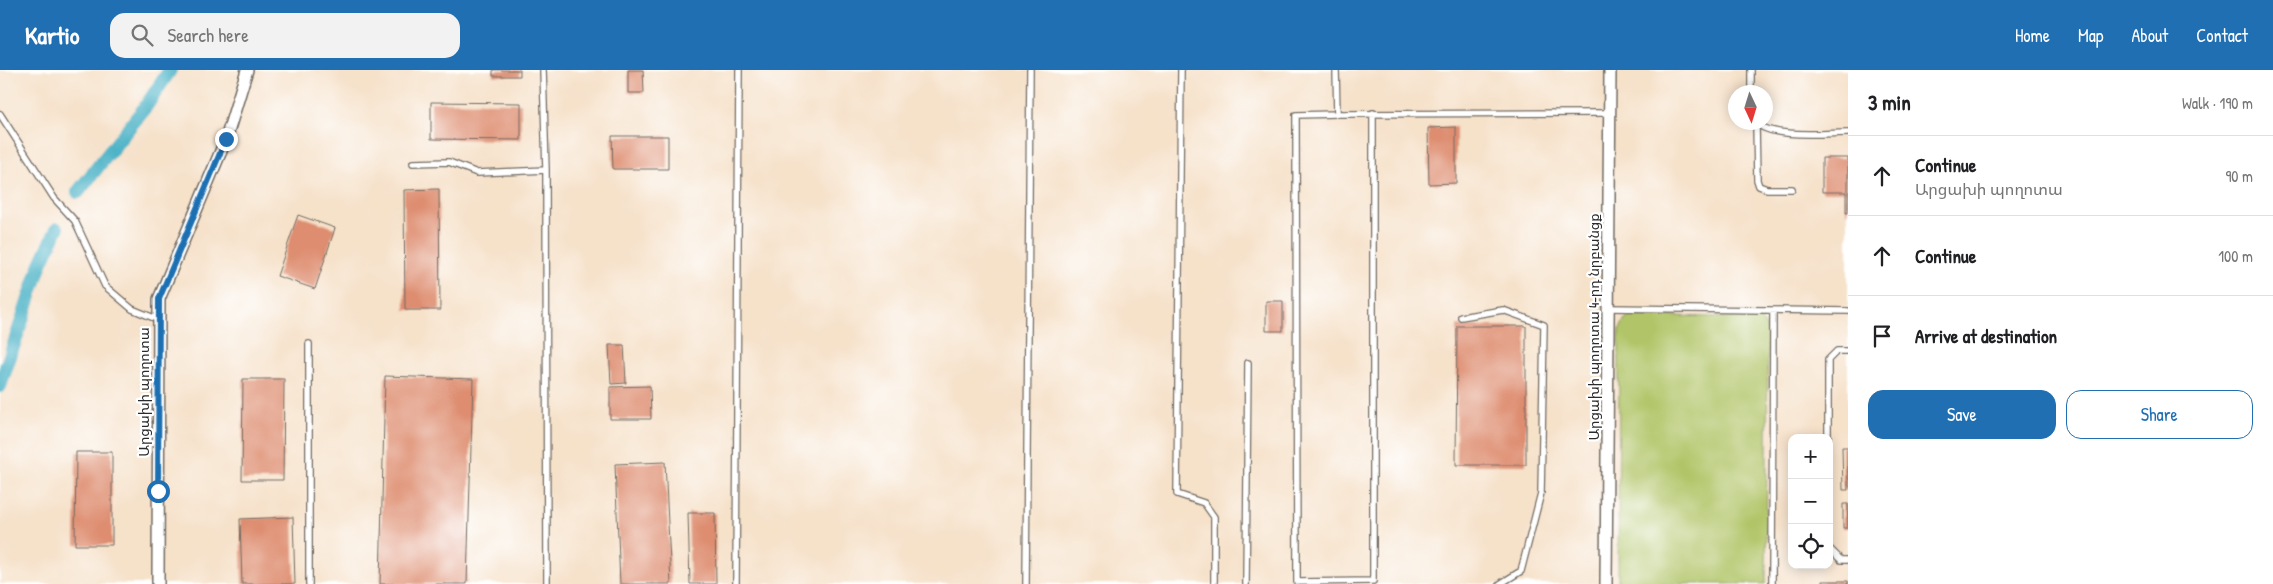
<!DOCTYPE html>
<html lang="en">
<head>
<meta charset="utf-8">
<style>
	body { margin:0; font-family:"Patrick Hand","Noto Sans Armenian",sans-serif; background:#f2f2f2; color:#202124 }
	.controls { position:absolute; right:15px; bottom:15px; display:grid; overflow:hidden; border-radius:10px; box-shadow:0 2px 12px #0003 }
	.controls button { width:45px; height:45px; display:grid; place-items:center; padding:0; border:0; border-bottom:1px solid #e0e0e0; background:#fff; color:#202124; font:25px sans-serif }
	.compass { position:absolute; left:1728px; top:15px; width:45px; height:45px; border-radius:50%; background:#fff; box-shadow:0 2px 12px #0003; rotate:176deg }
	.stop { position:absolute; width:15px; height:15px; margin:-11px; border:4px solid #1f6fb2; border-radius:50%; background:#fff }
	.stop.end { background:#1f6fb2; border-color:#fff; box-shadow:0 1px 5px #0008 }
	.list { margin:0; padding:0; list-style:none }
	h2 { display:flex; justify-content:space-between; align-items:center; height:65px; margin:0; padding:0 20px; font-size:21px }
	h2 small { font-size:16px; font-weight:400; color:#757577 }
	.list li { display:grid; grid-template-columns:32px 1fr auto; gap:15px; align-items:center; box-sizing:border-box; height:80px; padding:0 20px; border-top:1px solid #e0e0e0 }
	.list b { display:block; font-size:19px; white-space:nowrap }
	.list p { margin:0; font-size:16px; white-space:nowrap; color:#757577 }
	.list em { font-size:16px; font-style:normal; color:#757577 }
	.actions { display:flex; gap:10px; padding:15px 20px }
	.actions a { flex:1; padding:11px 0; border:1px solid #1f6fb2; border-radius:15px; text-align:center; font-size:18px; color:#1f6fb2 }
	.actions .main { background:#1f6fb2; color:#fff }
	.icon { flex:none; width:28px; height:28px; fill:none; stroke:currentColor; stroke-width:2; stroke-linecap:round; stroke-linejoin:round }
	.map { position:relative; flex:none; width:1848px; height:514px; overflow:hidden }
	header { display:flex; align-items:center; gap:30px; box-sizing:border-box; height:70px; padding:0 25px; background:#1f6fb2; color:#fff }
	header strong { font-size:24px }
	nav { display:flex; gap:28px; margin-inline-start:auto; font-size:18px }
	.search { width:350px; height:45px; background:#f2f2f2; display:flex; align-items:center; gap:12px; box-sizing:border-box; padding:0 18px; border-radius:15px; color:#757577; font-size:19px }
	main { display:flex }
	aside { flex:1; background:#fff }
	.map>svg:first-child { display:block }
	.green { fill:#b1c568; stroke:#6e784a }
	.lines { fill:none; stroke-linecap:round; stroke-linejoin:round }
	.canal { stroke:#46b0c5; stroke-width:14 }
	.building { fill:#de8d70 }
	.service-casing { stroke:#726b62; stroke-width:8 }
	.minor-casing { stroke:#726b62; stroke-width:14 }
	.service { stroke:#fff; stroke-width:5.5 }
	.minor { stroke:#fff; stroke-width:11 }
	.route { stroke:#1f6fb2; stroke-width:6 }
	.labels { text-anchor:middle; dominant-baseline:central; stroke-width:4.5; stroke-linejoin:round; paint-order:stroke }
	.street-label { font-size:14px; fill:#2b2b2b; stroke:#fff }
</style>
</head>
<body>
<header>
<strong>Kartio</strong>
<div class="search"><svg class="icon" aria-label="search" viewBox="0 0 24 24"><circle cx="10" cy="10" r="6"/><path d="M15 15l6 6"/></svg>Search here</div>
<nav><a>Home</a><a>Map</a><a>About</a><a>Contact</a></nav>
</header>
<main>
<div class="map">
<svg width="1848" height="514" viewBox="0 0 1848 514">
	<rect width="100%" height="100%" fill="#fff"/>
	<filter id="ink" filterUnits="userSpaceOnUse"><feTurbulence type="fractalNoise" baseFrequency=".02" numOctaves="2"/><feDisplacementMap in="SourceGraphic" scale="10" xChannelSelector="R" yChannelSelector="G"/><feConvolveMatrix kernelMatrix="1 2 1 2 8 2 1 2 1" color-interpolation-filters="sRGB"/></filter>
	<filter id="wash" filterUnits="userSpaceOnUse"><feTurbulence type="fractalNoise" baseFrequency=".0096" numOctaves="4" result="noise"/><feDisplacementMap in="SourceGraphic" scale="20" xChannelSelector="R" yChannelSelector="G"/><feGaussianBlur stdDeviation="1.12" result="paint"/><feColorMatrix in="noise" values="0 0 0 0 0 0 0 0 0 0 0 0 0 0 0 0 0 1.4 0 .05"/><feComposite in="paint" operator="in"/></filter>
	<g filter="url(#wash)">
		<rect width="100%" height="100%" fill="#f6e1c9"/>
		<!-- green -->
		<path class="green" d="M1631,245L1759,248L1765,254L1768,262L1766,514H1618L1619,261L1624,251Z"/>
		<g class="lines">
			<!-- canal -->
			<path class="canal" d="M78,122L146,36L170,0
				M0,316L40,196L57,159"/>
		</g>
		<g id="blocks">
			<!-- building -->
			<path class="building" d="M493,0H520V6H493Z
				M628,0H643L644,23H628Z
				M431,32L521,33V70L431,69Z
				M1456,57V113L1429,114L1428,58Z
				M612,66H668V99H613Z
				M1822,88H1848V143H1846V122H1822Z
				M439,119L440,240H405L404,120Z
				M298,145L335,158L315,219L277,206Z
				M1266,231H1283V261H1266Z
				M1457,256H1526V395H1456Z
				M609,275H624L626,313L611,314Z
				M385,306L473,309L467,514H380Z
				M243,309H284L283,410H242Z
				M650,316L651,349H610V317Z
				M1842,377H1848V420H1843Z
				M76,382H112V475H75Z
				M665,392L671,514H620L615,394Z
				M1843,434H1848V458H1843Z
				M688,443H715L716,514H690Z
				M293,447L295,514H242L240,449Z
				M1823,511H1848V514H1823Z"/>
		</g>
	</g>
	<g filter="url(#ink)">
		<use href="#blocks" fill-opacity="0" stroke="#726b62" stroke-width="1"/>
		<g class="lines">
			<defs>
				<path id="service" d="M543,0L546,100L547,514
					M1181,0L1177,424L1204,433L1214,447V514
					M1336,0L1337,44L1296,45L1297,512L1373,511V43
					M1751,0V22
					M0,44L54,128L75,151L105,216L132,239L159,250
					M1337,44L1609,43
					M1756,52C1770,69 1826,63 1848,63
					M1756,54L1757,110L1759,116L1767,119H1792
					M413,93L449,92L477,103L546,100
					M1609,238L1848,241
					M1461,247L1503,240L1544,255L1541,423L1521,501L1500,514
					M309,274V514
					M1828,368V290L1837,281H1848
					M1829,478L1841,490H1848
					M736,514L739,0
					M1026,514L1030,0
					M1246,514L1248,293
					M1772,514L1773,241"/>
				<path id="minor" d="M158,514L159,229L226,69L247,0
					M1606,514L1610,0"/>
			</defs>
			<!-- service casing -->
			<use href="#service" class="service-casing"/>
			<!-- minor casing -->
			<use href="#minor" class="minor-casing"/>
			<!-- service -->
			<use href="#service" class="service"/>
			<!-- minor -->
			<use href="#minor" class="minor"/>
		</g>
	</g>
	<g class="lines" filter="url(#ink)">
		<!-- route -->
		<path class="route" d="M158,421L159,229L226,69"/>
	</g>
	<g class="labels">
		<!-- street labels -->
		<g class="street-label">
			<text transform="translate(1593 257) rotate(-90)">Արցախի պողոտա 4-րդ նրբանցք</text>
			<text transform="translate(143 322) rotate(-90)">Արցախի պողոտա</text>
		</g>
	</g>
</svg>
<div class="controls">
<button>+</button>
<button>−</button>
<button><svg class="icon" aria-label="locate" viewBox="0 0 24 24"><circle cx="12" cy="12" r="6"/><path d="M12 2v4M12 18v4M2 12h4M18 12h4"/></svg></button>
</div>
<svg class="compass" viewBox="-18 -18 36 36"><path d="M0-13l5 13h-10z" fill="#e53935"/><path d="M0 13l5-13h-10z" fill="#757577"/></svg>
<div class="stop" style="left:158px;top:421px"></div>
<div class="stop end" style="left:226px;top:69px"></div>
</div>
<aside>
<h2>3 min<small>Walk · 190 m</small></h2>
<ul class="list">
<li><svg class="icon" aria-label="ahead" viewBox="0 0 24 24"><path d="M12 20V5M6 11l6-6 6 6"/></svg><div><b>Continue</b><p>Արցախի պողոտա</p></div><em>90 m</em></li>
<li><svg class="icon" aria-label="ahead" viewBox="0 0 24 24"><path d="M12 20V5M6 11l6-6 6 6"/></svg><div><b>Continue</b></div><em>100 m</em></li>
<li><svg class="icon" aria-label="arrive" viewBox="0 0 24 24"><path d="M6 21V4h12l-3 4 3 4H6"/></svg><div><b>Arrive at destination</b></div></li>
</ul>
<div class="actions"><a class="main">Save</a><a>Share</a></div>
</aside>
</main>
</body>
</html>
